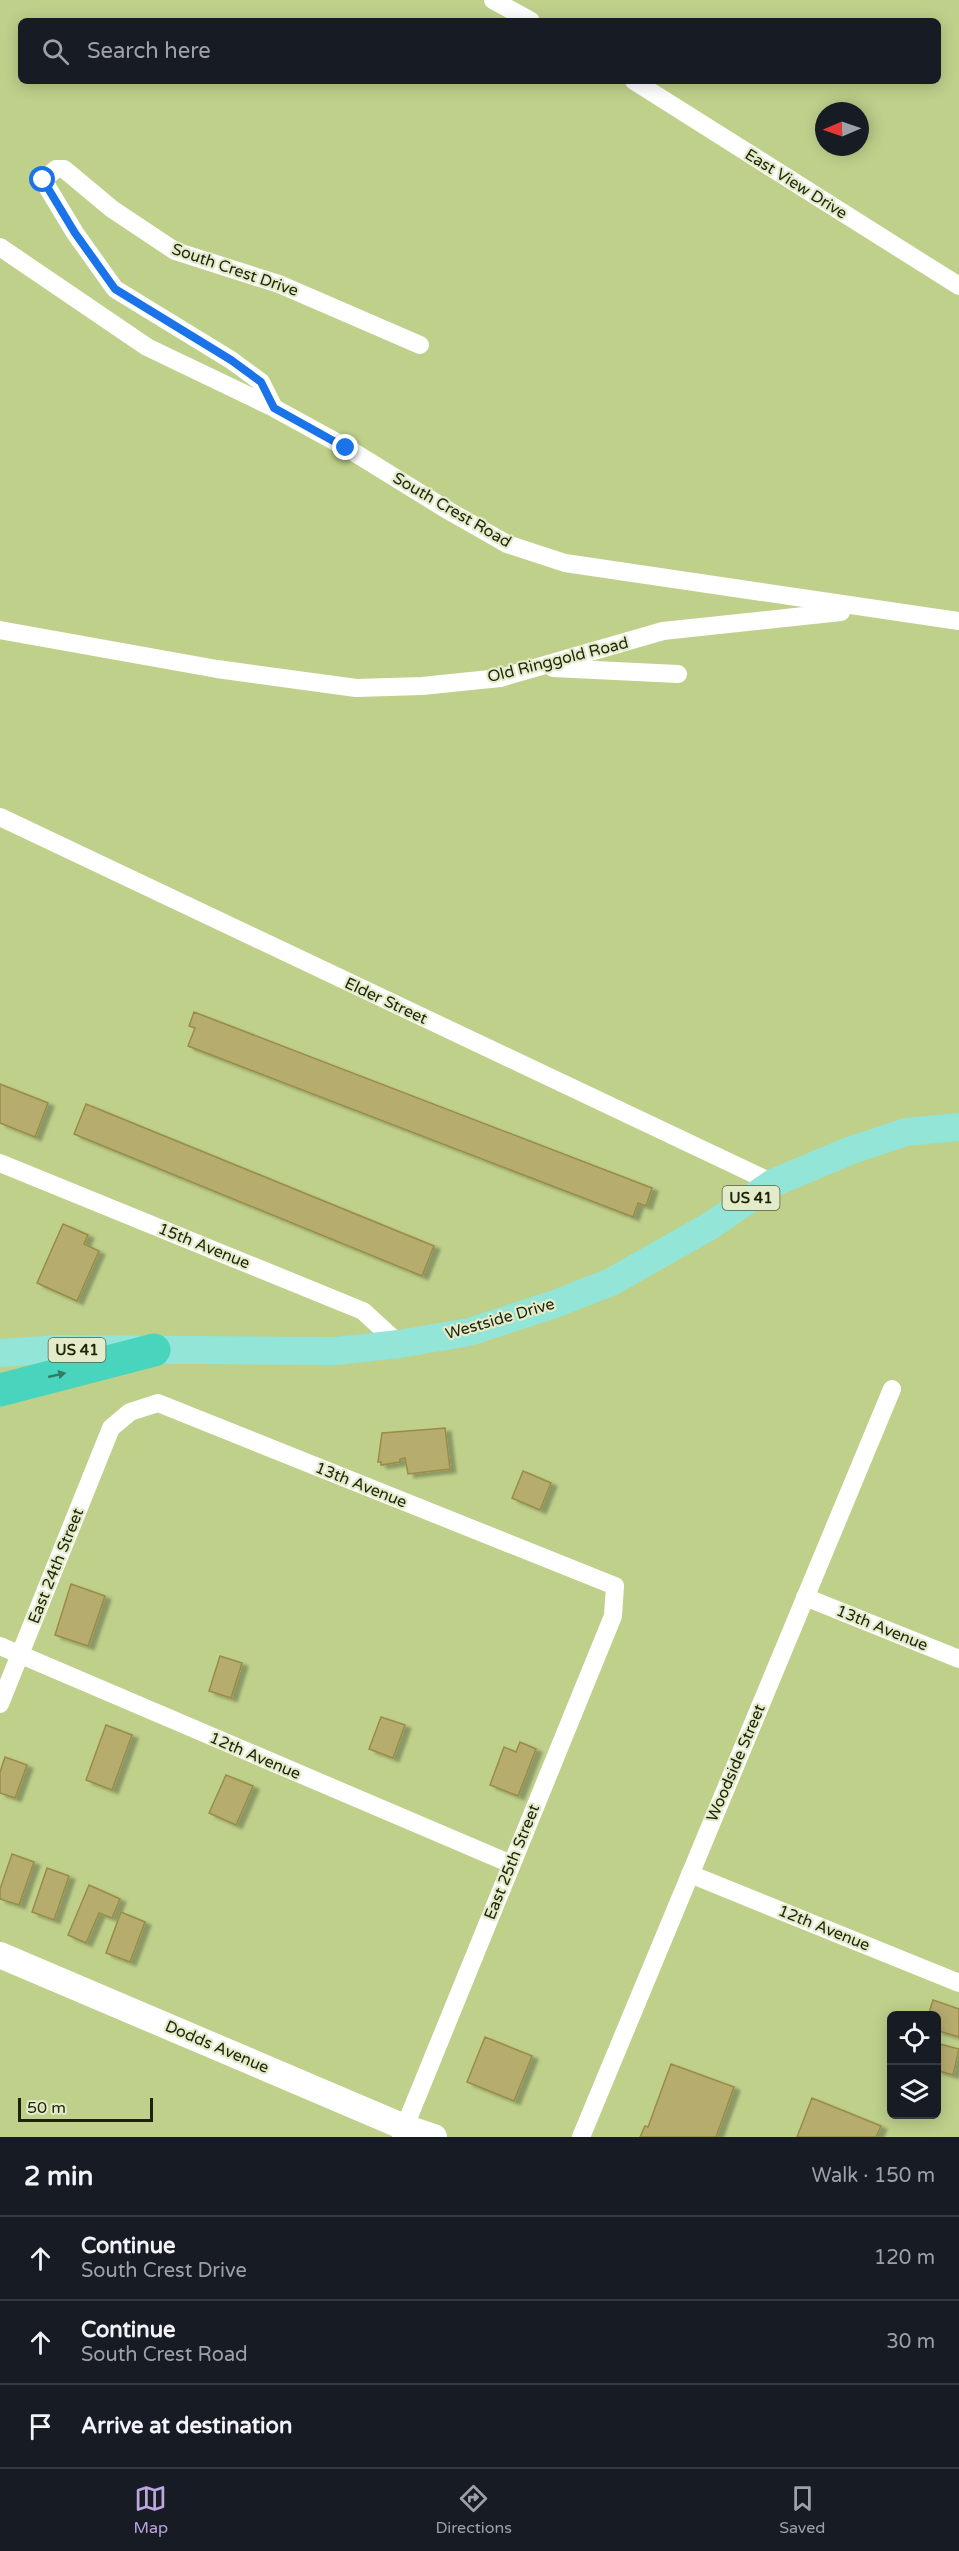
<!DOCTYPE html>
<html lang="en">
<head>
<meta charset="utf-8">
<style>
	body { margin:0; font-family:"Varela Round",sans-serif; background:#242831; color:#f1f3f6 }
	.controls { position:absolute; right:18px; bottom:18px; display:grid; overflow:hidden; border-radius:9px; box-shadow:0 3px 15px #0003 }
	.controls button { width:54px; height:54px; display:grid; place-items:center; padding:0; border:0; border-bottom:2px solid #363941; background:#171b24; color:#f1f3f6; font:30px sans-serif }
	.compass { position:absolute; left:815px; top:102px; width:54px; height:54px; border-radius:50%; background:#171b24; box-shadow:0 3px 15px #0003; rotate:268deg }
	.scale { position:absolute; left:18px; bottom:15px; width:135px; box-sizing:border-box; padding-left:6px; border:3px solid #1d2307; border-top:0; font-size:16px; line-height:21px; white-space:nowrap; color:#1d2307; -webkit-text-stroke:4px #e3ecca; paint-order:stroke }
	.stop { position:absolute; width:18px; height:18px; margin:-14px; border:4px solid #1a73e8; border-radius:50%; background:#fff }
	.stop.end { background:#1a73e8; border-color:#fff; box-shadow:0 2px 6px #0008 }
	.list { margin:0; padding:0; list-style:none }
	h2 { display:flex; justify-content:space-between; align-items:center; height:78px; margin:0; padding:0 24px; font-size:26px }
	h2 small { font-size:20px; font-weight:400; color:#9ea1a6 }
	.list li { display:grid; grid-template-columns:39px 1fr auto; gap:18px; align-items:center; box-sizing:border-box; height:84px; padding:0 24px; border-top:2px solid #363941 }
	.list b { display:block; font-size:22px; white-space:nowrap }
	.list p { margin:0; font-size:20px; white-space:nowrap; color:#9ea1a6 }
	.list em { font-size:20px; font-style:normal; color:#9ea1a6 }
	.icon { flex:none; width:33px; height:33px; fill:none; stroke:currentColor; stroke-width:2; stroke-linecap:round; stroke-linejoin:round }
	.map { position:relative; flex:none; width:959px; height:2137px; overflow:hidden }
	.search { position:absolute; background:#171b24; box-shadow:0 3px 15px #0003; left:18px; right:18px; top:18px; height:66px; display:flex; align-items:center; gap:15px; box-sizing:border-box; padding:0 21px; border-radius:9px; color:#9ea1a6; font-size:22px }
	.sheet { height:330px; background:#171b24 }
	nav { display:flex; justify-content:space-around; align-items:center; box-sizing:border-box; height:84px; border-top:2px solid #363941; background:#171b24; font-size:16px; color:#9ea1a6 }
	nav a { display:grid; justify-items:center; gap:3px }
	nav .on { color:#bca6de }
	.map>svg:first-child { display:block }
	.building { fill:#b6ac6e; stroke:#998c46; stroke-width:1.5; filter:url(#shadow) }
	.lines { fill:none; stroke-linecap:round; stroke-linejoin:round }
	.street { stroke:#fff; stroke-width:18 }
	.secondary { stroke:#fff; stroke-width:26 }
	.primary { stroke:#92e5d7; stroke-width:28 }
	.highway { stroke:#49d4bd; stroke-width:33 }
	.oneway { fill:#337c62 }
	.route { stroke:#1a73e8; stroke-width:8 }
	.labels { text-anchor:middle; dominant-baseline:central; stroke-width:4.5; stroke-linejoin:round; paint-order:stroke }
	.shield { fill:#e3ecca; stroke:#585f42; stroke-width:1.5 }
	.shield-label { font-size:15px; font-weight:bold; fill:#1d2307 }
	.street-label { font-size:16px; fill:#1d2307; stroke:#e3ecca }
</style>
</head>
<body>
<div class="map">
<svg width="959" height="2137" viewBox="0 0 959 2137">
	<defs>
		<filter id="shadow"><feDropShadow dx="6" dy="3.5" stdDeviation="1.5" flood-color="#0004"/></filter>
	</defs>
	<rect width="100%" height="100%" fill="#bfd08b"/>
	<!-- building -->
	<path class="building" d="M194,1012L652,1188L646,1206L638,1203L633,1217L188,1046L195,1028L189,1026Z
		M0,1084L48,1103L35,1137L0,1123Z
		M86,1104L434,1246L422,1276L74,1134Z
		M63,1224L88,1235L84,1244L99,1251L77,1301L37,1283Z
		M445,1428L450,1469L408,1474L405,1458L400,1459V1462L381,1465V1462H378L382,1433Z
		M523,1471L551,1483L540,1510L512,1498Z
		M71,1584L105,1596L88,1646L55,1635Z
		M220,1656L242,1663L231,1698L209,1691Z
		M381,1717L405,1725L393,1758L369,1749Z
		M106,1725L132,1735L112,1790L86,1780Z
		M520,1742L536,1749L518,1796L490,1785L504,1747L516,1752Z
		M5,1757L27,1765L15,1798L0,1793V1772Z
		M226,1775L253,1786L236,1825L209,1813Z
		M12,1854L34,1862L19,1905L0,1899V1889Z
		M47,1868L69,1876L54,1920L32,1912Z
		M89,1885L120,1899L112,1918L99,1913L86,1943L68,1935Z
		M121,1912L145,1922L130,1962L106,1953Z
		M933,2000L959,2009V2037L936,2030V2016H928Z
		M485,2037L532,2056L514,2101L467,2082Z
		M936,2043L959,2049L953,2075L936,2070Z
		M671,2064L734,2087L716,2137H640L645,2126L648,2127Z
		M812,2098L881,2126L876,2137H797Z"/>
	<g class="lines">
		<!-- street -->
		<path class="street" d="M493,0L531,21
			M634,81L959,286
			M0,247L147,347L274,408L347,448L449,511L507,544L565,563L959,621
			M274,408L261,382L231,360L115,289L75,233L43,180L56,169H64L112,209L175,251L279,284L420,345
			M0,630L217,669L356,688L422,686L500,678L663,631L841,612
			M553,668L678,674
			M0,817L773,1183
			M0,1163L363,1311L399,1344
			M805,1597L959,1659
			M0,1646L511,1864
			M0,1704L111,1428L130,1412L158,1403L615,1586L613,1616L401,2136
			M690,1874L959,1983
			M581,2137L892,1389"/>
		<!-- secondary -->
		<path class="secondary" d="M0,1955L404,2127L434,2137"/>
		<!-- primary -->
		<path class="primary" d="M0,1353L60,1349L336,1351L399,1344L469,1332L555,1304L611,1282L710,1226L773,1183L849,1151L906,1132L959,1127"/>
		<!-- highway -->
		<path class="highway" d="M0,1390L154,1350"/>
	</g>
	<!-- one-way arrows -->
	<defs><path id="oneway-solid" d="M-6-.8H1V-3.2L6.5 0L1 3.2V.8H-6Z" transform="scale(1.5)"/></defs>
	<use class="oneway" href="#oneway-solid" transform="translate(57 1375) rotate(-13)"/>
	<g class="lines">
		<!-- route -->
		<path class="route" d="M43,180L75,233L115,289L231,360L261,382L274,408L346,448"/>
	</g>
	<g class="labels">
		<!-- shield labels -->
		<g class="shield">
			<rect x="722.5" y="1186" width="57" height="24" rx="4.5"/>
			<rect x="48.5" y="1338" width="57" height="24" rx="4.5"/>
		</g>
		<g class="shield-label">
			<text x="751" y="1198">US 41</text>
			<text x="77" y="1350">US 41</text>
		</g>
		<!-- street labels -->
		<g class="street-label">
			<text transform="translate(796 184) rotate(32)">East View Drive</text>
			<text transform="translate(235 270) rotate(19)">South Crest Drive</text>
			<text transform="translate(452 510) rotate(30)">South Crest Road</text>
			<text transform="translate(558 660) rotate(-14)">Old Ringgold Road</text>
			<text transform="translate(386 1001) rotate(25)">Elder Street</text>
			<text transform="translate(204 1246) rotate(22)">15th Avenue</text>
			<text transform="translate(500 1319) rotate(-16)">Westside Drive</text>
			<text transform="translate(361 1485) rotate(22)">13th Avenue</text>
			<text transform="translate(56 1566) rotate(-68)">East 24th Street</text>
			<text transform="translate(882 1628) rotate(22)">13th Avenue</text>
			<text transform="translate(255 1756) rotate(23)">12th Avenue</text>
			<text transform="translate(736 1763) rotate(-67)">Woodside Street</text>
			<text transform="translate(512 1862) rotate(-68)">East 25th Street</text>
			<text transform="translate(824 1928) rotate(22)">12th Avenue</text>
			<text transform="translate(217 2047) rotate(23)">Dodds Avenue</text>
		</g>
	</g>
</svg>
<div class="controls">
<button><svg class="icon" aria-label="locate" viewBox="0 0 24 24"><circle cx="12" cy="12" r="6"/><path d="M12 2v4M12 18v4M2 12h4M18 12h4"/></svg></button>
<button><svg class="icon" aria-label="layers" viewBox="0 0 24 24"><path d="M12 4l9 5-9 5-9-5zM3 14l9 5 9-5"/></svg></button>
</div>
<svg class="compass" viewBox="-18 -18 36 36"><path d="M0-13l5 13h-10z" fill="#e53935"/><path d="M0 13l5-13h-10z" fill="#9ea1a6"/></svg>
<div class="scale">50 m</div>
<div class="stop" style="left:43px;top:180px"></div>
<div class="stop end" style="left:346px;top:448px"></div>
<div class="search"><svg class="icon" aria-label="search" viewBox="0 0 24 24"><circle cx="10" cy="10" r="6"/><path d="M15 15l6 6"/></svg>Search here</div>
</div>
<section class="sheet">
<h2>2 min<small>Walk · 150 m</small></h2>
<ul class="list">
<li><svg class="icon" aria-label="ahead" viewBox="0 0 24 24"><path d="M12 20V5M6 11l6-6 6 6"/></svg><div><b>Continue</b><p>South Crest Drive</p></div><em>120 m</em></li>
<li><svg class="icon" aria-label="ahead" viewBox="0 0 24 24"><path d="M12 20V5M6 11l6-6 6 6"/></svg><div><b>Continue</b><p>South Crest Road</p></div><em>30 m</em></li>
<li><svg class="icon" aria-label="arrive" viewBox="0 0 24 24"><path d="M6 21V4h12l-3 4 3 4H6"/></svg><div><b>Arrive at destination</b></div></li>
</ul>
</section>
<nav>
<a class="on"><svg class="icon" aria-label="map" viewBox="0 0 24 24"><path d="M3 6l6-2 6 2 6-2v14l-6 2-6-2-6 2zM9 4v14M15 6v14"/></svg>Map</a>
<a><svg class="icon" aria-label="directions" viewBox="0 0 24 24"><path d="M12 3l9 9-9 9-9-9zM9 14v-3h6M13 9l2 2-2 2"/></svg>Directions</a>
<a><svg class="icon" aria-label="saved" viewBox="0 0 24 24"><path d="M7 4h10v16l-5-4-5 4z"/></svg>Saved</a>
</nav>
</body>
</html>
